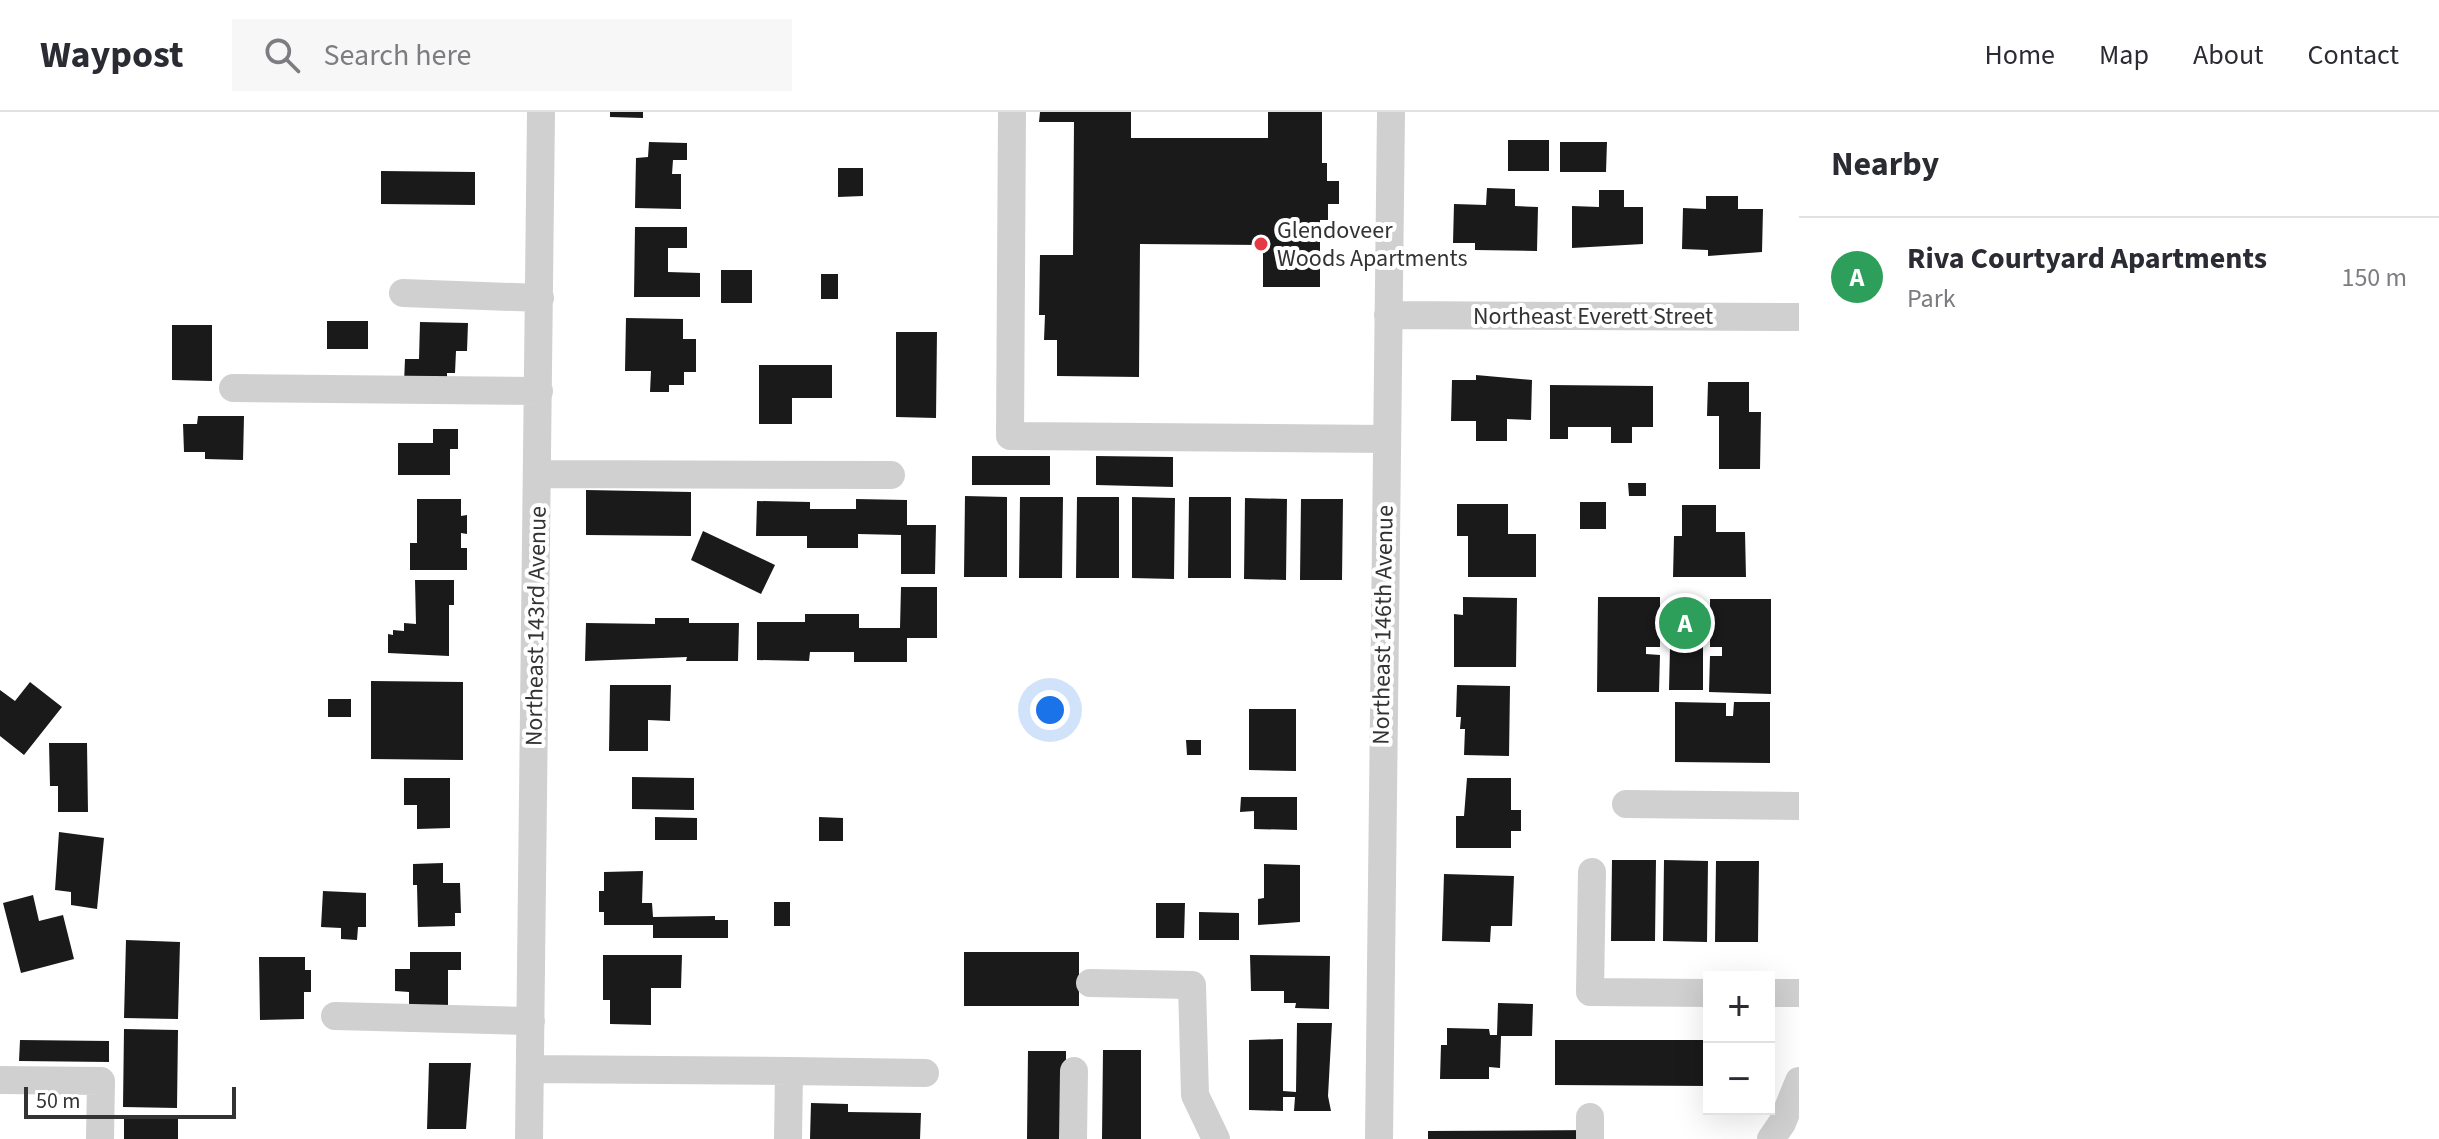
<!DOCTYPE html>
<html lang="en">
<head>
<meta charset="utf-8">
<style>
	body { margin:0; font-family:"Source Sans 3",sans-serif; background:#f7f7f7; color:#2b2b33 }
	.controls { position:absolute; right:24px; bottom:24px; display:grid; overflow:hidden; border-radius:0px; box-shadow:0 8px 32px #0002 }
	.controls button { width:72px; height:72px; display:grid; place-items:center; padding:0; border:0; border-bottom:2px solid #e1e1e2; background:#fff; color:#2b2b33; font:40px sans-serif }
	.scale { position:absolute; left:24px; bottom:20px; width:212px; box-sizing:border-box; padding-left:8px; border:4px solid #333; border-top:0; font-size:22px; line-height:28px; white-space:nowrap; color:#333; -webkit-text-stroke:6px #fff; paint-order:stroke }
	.you { position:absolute; left:1050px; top:598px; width:28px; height:28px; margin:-20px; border:6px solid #fff; border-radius:50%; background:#1a73e8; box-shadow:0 0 0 12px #1a73e833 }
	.badge { display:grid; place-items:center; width:52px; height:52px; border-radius:50%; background:#b45309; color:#fff; font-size:26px; font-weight:700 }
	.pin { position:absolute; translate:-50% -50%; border:4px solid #fff; box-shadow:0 2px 8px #0006 }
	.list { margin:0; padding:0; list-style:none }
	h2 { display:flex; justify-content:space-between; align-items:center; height:104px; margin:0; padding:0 32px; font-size:34px }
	h2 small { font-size:26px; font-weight:400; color:#7c7c81 }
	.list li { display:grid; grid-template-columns:52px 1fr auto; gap:24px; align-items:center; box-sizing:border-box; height:120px; padding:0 32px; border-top:2px solid #e1e1e2 }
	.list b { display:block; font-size:30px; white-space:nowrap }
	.list p { margin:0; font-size:26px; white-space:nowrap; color:#7c7c81 }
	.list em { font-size:26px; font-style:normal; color:#7c7c81 }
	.icon { flex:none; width:44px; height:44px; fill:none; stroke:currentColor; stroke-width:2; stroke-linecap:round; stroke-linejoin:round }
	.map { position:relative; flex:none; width:1799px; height:1027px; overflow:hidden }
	header { display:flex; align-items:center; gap:48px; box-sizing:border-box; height:112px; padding:0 40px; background:#fff; border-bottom:2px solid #e1e1e2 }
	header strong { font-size:38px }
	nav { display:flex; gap:44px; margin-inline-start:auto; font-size:28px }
	.search { width:560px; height:72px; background:#f7f7f7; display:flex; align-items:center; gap:20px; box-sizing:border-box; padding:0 28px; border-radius:0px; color:#7c7c81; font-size:30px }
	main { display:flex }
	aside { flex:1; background:#fff }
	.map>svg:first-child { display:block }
	.green { fill:#e6ecdf }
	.building { fill:#1a1a1a }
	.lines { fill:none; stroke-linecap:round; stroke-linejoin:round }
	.minor { stroke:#d0d0d0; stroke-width:28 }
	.poi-dot { fill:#e63946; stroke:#fff; stroke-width:3 }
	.labels { text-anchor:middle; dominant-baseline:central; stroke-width:8; stroke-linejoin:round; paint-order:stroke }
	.poi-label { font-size:24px; fill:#333; stroke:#fff; text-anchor:start }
	.street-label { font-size:24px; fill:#333; stroke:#fff }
</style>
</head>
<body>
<header>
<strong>Waypost</strong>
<div class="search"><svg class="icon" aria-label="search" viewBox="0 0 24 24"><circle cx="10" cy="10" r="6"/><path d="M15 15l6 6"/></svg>Search here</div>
<nav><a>Home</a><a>Map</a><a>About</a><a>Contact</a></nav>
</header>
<main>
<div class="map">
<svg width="1799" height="1027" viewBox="0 0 1799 1027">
	<rect width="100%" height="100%" fill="#fff"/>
	<!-- green -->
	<path class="green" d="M1666,492L1704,493L1705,529H1666Z"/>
	<!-- building -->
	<path class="building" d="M610,0H643V6L610,5Z
		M1040,0H1131V26H1268V0H1322V51H1327V69H1339V92H1328V108H1320V175H1263V133L1140,132L1139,265L1057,264V228H1044L1045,203H1039L1040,143H1073L1074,10H1039Z
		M1508,28H1549V59H1508Z
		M649,30L687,31V48H673L672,62H681V97L635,96L636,46L648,45Z
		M1560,30H1607L1606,60H1560Z
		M838,56H863V84L838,85Z
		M381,59L475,60V93L381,92Z
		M1487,76L1515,77V94L1538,95L1537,139L1475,138V131H1453L1454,92L1486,93Z
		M1599,78H1624V95H1643V132L1572,136V94L1599,95Z
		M1706,84H1738V97H1763L1762,140L1708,144V138L1682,137L1683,96L1706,97Z
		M635,115H687V136H668V160L700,161V185H634Z
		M721,158H752V191H721Z
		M821,162H838V187H821Z
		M626,206L683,207V227H696V260H684V273H669V280H650L651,259H625Z
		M327,209H368V237H327Z
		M420,210L468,211L467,239H456L455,261H447V271H404L405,247H419Z
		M172,213H212V269L172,268Z
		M896,220H937L936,306L896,305Z
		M759,253H832V286H792V312H759Z
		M1476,263L1532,268L1531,308L1507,307V329H1476V309H1451L1452,268H1476Z
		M1708,270H1749V300H1761L1760,357H1719V304H1707Z
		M1550,273L1653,274V315H1632V331H1611V315H1568V327H1550Z
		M198,304H244L243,348L205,347V340H184L183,312H197Z
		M433,317H458V337H450V363H398V331H433Z
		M972,344H1050V373H972Z
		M1096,344L1173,345V375L1096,373Z
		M1628,371H1646V384H1629Z
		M586,378L691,380V424L586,423Z
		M965,384L1007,385V465H964Z
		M1020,385H1063L1062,466H1019Z
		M1077,385H1119V466H1076Z
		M1132,385L1175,386L1174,467L1132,466Z
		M1189,385H1231V466H1188Z
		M1245,386L1287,387L1286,468L1244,467Z
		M417,387H461V404L467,403V422L461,421V436H467V458H410V431H417Z
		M856,387L907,388V413H936L935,462H901V423L858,422V436H807V424H756L757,389L810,390V397H856Z
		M1301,387H1343L1342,468H1300Z
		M1580,390H1606V417H1580Z
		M1457,392H1508V422H1536V465H1468V424H1457Z
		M1682,393H1716V420H1745L1746,465H1673L1674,424H1682Z
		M703,419L775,453L761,482L691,448Z
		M415,468H454V493H449V544L388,541V522L393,523V518L404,519V511L416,512Z
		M901,475H937V526H907V550H854V540H810L809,549L757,548V510H805V502H859V516H900Z
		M1463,485L1517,486L1516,555H1454V502L1463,503Z
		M1598,485H1660V535H1646V542L1660,543L1659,580H1597Z
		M1710,487H1771V582L1709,580L1710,544H1722V535H1710Z
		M655,506H689V511H739L738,549H686L687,545L585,549L586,511L655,512Z
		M1670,535H1703V578H1669Z
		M371,569L463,570V648L371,647Z
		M30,570L62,595L24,643L0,624V578L15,589Z
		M610,573H671L670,609L648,608V639H609Z
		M1457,573L1510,574L1509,644L1464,643L1465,617H1460L1461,605H1456Z
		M328,587H351V605H328Z
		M1675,590L1726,591V604H1733L1734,590H1770V651L1675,650Z
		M1249,597H1296V659L1249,658Z
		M1186,628H1201V643H1187Z
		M49,631H87L88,700H58V674H50Z
		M632,665L694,666V698L632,697Z
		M404,666H450V716L417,717V693H404Z
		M1467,666H1511V698H1521V719H1511V736H1456V704H1464Z
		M1241,685H1297V718L1254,717V699L1240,700Z
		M655,705L697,706V728H655Z
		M819,705L843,706V729H819Z
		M59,720L104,726L97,797L71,793V780L55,778Z
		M1612,748H1656L1655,829H1611Z
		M1664,748L1708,749L1707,830L1663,829Z
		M1716,749H1759L1758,830H1715Z
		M443,751V771H460L461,801H455V814L418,815L417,773H413V752Z
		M1264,752L1300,753V810L1258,813V787L1264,786Z
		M643,759L642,791H652L653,805L715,804V808H728V826H653V813H604V800H599V779H604V760Z
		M1444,762L1514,764L1512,814H1491L1490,830L1442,829Z
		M323,779L366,781V815H358L357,828L341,827V816L321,815Z
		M33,783L39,809L63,803L74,847L21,861L3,791Z
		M774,790H790V814H774Z
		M1156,791H1185L1184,826H1156Z
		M1199,800L1239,801V828H1199Z
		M126,828L180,830L178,907L124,906Z
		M410,840H461V858H448V896H409V880L395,879V857H410Z
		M964,840H1079V894H964Z
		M603,843H682L681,876H651V913L610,912V888H603Z
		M1250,843L1330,844L1329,897L1295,896L1296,891H1284V879H1251Z
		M259,845H305V858H311V880H304V907L260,908Z
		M1498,891L1533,892L1532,924H1501L1500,956L1489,955V967H1440L1441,933H1447V916L1489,917L1490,923H1497Z
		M1297,911H1332L1328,984L1331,999H1294L1295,985H1283V999L1249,998V928L1283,927V979L1296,980Z
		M124,917L178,918L177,996L123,995Z
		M20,928L109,929V950L19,949Z
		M1555,928H1709V974L1555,973Z
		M1103,938H1141V1027H1102Z
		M1028,939H1066V1027H1027Z
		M429,951H471L466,1017H427Z
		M811,991L848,992V1000L921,1001L920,1027H810Z
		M124,1003L178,1005V1027H124Z
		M1598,1018V1027H1428V1019Z"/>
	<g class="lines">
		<!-- minor -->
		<path class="minor" d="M1012,0L1010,324L1386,327
			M403,181L540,186
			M1388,203L1799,205
			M233,276L539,279
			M538,362L891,363
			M1626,692L1799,694
			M1592,760L1590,880L1709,881
			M1090,871L1192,873L1195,983L1216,1027
			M1769,881H1799
			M335,904L531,909
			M530,957L789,959L788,1027
			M789,959L925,961
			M0,968L101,969L100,1027
			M529,1027L541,0
			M1073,1027L1074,959
			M1379,1027L1391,0
			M1590,1027V1005
			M1771,1027L1782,1011L1799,969"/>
	</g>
	<!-- markers -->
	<circle class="poi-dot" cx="1261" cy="132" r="8"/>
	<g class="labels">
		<!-- poi labels -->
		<g class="poi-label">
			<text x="1277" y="118">Glendoveer<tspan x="1277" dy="28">Woods Apartments</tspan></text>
		</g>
		<!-- street labels -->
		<g class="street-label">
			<text x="1593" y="204">Northeast Everett Street</text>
			<text transform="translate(1383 513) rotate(-89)">Northeast 146th Avenue</text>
			<text transform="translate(536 514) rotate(-89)">Northeast 143rd Avenue</text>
		</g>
	</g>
</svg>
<div class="controls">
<button>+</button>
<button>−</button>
</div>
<div class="scale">50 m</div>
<div class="you"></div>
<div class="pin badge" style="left:1685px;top:511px;background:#2e9e5b">A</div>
</div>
<aside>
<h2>Nearby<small></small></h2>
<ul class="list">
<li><span class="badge" style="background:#2e9e5b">A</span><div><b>Riva Courtyard Apartments</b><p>Park</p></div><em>150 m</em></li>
</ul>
</aside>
</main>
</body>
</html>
